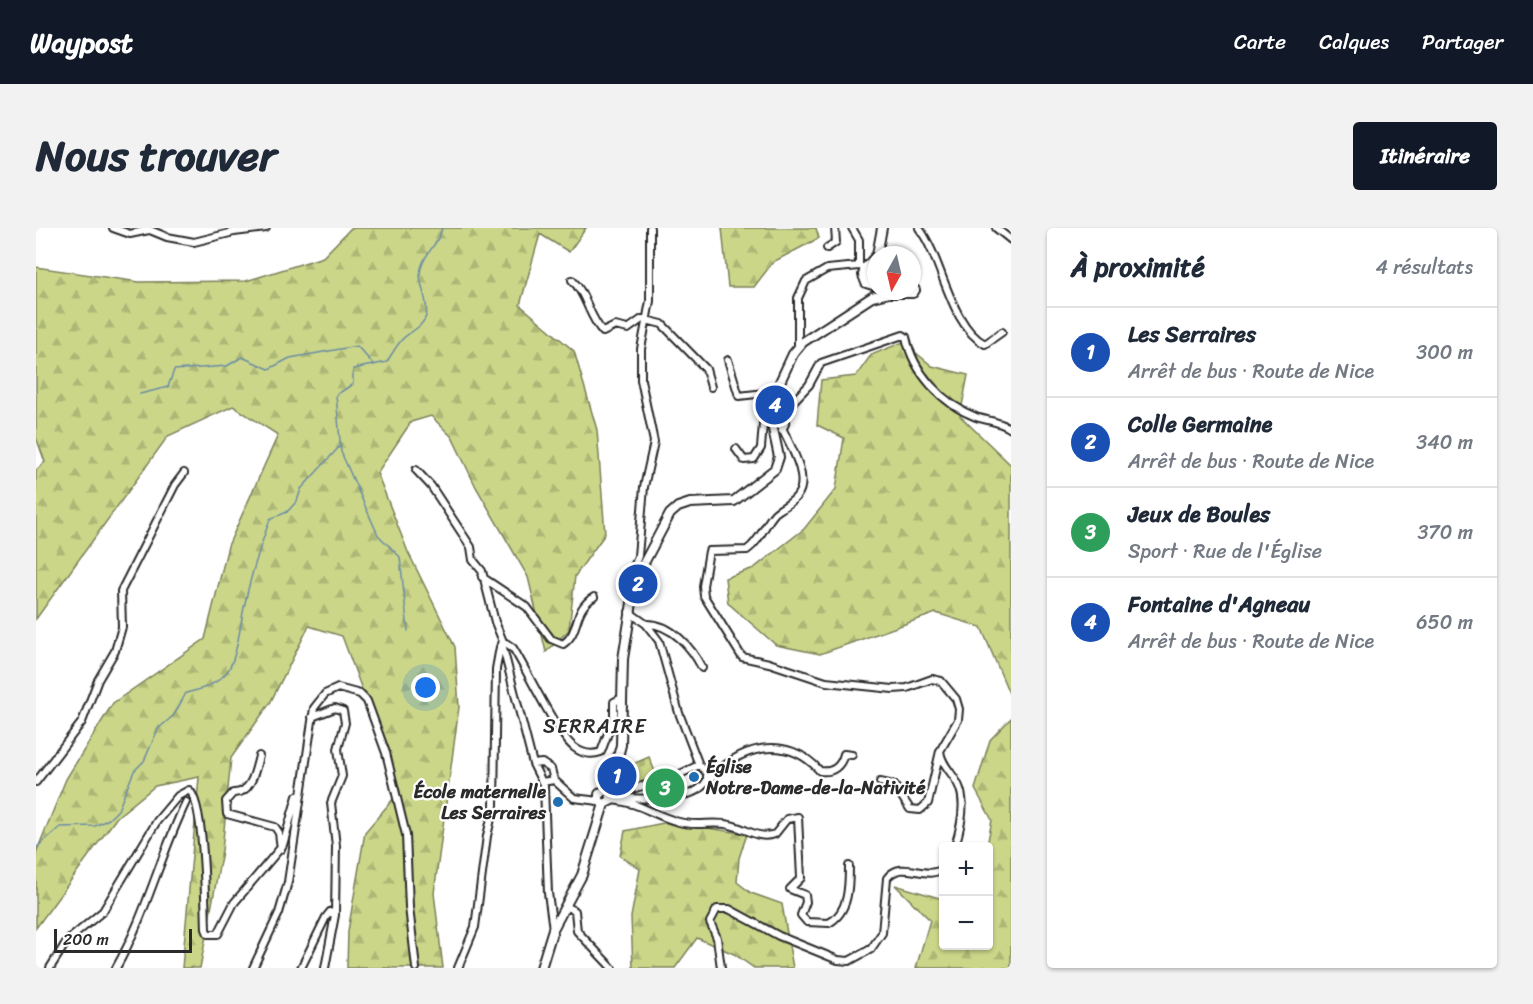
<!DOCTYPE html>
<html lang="fr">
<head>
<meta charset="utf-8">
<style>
	body { margin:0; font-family:Sriracha,sans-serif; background:#f2f2f3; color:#1f2937 }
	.controls { position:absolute; right:18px; bottom:18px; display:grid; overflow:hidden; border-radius:6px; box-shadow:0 2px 4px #0004 }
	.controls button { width:54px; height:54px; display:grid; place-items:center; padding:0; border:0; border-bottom:2px solid #e0e1e3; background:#fff; color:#1f2937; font:30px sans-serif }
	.compass { position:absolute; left:831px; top:18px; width:54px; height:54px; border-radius:50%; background:#fff; box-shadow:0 2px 4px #0004; rotate:188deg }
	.scale { position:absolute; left:18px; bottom:15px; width:138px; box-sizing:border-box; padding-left:6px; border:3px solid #2b2b2b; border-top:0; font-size:16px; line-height:21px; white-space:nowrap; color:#2b2b2b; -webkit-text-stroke:4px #fff; paint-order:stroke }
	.you { position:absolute; left:390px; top:460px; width:21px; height:21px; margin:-15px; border:4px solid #fff; border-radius:50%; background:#1a73e8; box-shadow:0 0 0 9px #1a73e833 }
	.badge { display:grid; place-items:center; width:39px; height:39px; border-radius:50%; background:#111827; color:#fff; font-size:20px; font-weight:700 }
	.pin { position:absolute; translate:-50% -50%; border:3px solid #fff; box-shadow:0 2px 6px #0006 }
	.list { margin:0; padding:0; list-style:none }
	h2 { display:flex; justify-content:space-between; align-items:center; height:78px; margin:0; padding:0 24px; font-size:26px }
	h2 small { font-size:20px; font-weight:400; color:#747a83 }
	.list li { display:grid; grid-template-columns:39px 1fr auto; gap:18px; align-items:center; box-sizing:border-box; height:90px; padding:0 24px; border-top:2px solid #e0e1e3 }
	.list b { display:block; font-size:22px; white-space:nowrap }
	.list p { margin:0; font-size:20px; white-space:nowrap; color:#747a83 }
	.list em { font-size:20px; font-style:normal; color:#747a83 }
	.map { position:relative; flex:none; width:975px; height:740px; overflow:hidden; border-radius:6px }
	header { display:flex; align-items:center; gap:36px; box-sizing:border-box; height:84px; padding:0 30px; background:#111827; color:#fff }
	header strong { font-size:28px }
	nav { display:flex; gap:33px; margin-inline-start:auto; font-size:21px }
	.intro { display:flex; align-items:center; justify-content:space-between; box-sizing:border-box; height:144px; padding:0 36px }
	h1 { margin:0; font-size:42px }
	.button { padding:15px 27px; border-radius:6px; background:#111827; color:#fff; font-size:21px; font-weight:700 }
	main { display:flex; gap:36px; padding:0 36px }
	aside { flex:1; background:#fff; border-radius:6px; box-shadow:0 2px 4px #0004 }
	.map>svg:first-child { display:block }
	.forest { fill:url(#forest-firs); stroke:#7b805a; stroke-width:1.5 }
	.cemetery { fill:url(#cemetery-stones); stroke:#7b805a; stroke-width:1.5 }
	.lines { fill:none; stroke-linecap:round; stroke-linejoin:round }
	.stream { stroke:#6b8ca4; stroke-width:1.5 }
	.minor-casing { stroke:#2b2b2b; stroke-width:10 }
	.major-casing { stroke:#2b2b2b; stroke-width:12 }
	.minor { stroke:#fff; stroke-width:6 }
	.major { stroke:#fff; stroke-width:8 }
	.poi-dot { fill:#1f6fb2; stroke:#fff; stroke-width:2 }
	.labels { text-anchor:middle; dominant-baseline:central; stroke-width:4.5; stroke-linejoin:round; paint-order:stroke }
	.poi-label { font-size:18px; font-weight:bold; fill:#2b2b2b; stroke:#fff; text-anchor:start }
	.neighbourhood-label { font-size:20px; letter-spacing:1.5px; fill:#2b2b2b; stroke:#fff }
</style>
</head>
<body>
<header>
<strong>Waypost</strong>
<nav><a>Carte</a><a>Calques</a><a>Partager</a></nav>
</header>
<div class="intro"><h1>Nous trouver</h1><a class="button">Itinéraire</a></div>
<main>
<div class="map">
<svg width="975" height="740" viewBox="0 0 975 740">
	<defs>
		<pattern id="forest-firs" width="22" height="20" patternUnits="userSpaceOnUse" patternTransform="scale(1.5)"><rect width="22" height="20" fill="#cbd689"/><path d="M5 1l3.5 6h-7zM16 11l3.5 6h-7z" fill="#aeb876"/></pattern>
		<pattern id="cemetery-stones" width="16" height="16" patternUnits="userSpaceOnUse" patternTransform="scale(1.5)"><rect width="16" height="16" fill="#cbd689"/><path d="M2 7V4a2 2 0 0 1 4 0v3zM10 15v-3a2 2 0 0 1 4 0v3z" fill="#aeb876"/></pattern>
	</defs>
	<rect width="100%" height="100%" fill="#fff"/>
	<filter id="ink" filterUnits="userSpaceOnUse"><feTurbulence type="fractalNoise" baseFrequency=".0167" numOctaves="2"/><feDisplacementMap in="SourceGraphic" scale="12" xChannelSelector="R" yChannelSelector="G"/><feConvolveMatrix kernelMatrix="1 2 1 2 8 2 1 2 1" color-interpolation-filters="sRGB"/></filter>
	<g filter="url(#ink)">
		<!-- forest -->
		<path class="forest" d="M315,0H550L533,24L504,6L484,77L538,123L561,202L569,306L539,348L533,402L510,424L492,349L440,259L416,209L395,188L375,194L341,245L372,324L419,419L423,479L398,665L407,740H311L312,703L329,604L364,563L306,408L273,398L234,475L195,530L186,623L164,740H146L163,549L119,558L81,589L0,700V625L30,551L77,475L169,411L192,318L242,207L197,178L132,208L0,391V242L9,234L0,209V39L103,54L210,53L287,29Z
			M686,0H780L783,10L737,34L718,59H692Z
			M867,114L896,138L932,147L924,188L975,237V470L945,399L900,385L784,426L740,417L692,375L689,350L718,340L768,301L800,261L808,210L781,197L785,152L820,148L835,127Z
			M975,490V740H880L894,692L859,657L907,671L908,718H952L951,618L956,592L939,561L954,512Z
			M632,594L711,606L703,630L701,654L715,665L746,676L757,740H718L698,726L661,710L639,740H597L595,689L604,641L584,628L589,603Z"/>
		<!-- cemetery -->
		<path class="cemetery" d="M613,529L622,551L578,563L583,542Z"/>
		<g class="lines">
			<!-- stream -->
			<path class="stream" d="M104,166L132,159L138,142L191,138L206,129L233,141L254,130L321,118L338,137
				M372,403L364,329L342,307L305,224L300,167L317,156V141L351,134C355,127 359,120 364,114C371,104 386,101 390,88C394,71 379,53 386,37C391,23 403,15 406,0
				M0,620L24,599L59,598L73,591L82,582L98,543L108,533L122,501L138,487L150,465C164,462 180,457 190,445C201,434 205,390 209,375C215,346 224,319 234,291L251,284L261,273L265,261L304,218"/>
			<defs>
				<path id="minor" d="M77,0L94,6L113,2
					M109,0L131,9L158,14L198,4L230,0
					M816,0L823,12V38
					M883,0C907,32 914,98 949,116L966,104
					M960,0L975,12
					M791,20L800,14L799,0
					M536,52C551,66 552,88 567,104L579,98L592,101L606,91L626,96L670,141L675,159
					M762,119V70L770,53L791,41L823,38L829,40
					M692,132L703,168L738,164
					M734,183L740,186C747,207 777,248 761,268C755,276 746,279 739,285C728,297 725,312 711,322L673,323L667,358L668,368L706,429L733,435L790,454L857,461L871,460L896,451L905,453L920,471L923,481L922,492L904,523C906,539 919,546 924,561C930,577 924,602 919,618
					M746,202L749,196L750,181L773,157L785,135L867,107L870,109C877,144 906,176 940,189C952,193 964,193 975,201
					M700,221L708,232L718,231L725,220L728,184L734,179
					M380,242L395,258L435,319L437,332L446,343L459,394L468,416
					M601,346L597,342L602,328L608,259L618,214L605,152V121L614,73V0
					M446,349L491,379L515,411L527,416C545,404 536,382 558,369
					M610,396C635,395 656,420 666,440
					M466,416L497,536L508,558L512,665L517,701
					M276,489L299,480L307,483L309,495L302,521L306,548L295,575L300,618L299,687L289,740
					M223,528C219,542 216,566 197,565L190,573L191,586L239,599L243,605L245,621
					M497,536L506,535L515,541L518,552
					M0,554L46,494L62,452L79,423L86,399L85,363L139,257L148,245
					M506,554L518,552L538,570L563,573
					M672,554C700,518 751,505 784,543C797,545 805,538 808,526L816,527
					M844,554L858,557L874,581L884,582L892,575L904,523
					M576,567L640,548L663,537
					M583,570C606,570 659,576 671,552V545L663,537L643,485L623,413L610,396L593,384
					M576,572C604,574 618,588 643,594C660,599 677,593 694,597C710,600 722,612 739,606L751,591L762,589L765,650L754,661L769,667L770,674L765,687L771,694L793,695C813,684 813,658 813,638
					M529,678L539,683L541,703L576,740
					M14,740L31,713L67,683L121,593L142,568L153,562C169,575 169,677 170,701L172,706H182L198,675L247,617L261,568
					M80,740C110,687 124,628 150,574
					M217,740L243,685L252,654L278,480L289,466L302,460L324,466L331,473L350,525L370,607L373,679L380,740
					M265,740L290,689L294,684L299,687
					M422,740L439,699L451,608L458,578L460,441L464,419L470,415L477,420C491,442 521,507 539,520C547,526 556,527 565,524L578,489V474L586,470
					M685,740L681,710L674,694L681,681H693L743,708L802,732L813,733L835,721L846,705L851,650C867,630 889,654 908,640"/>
				<path id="major" d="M841,27L846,0
					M840,28L829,40L827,47L830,55L840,58
					M573,563L585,517L587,431L600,350L634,286L642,279L654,275L698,273L739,241L743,229L734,187L736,171L757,126L767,114L836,69L853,65H877L879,62L876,58
					M568,576L563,573V566L567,563H573
					M568,576L576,572L573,563
					M505,740L517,701L546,647L568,576"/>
			</defs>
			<!-- minor casing -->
			<use href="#minor" class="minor-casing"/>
			<!-- major casing -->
			<use href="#major" class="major-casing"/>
			<!-- minor -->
			<use href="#minor" class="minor"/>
			<!-- major -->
			<use href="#major" class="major"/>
		</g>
	</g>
	<!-- markers -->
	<g class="poi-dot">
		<circle cx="658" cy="549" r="6"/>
		<circle cx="522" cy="574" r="6"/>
	</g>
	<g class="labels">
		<!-- poi labels -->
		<g class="poi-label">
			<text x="670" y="539">Église<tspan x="670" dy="21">Notre-Dame-de-la-Nativité</tspan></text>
			<text x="510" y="564" text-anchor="end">École maternelle<tspan x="510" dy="21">Les Serraires</tspan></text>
		</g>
		<!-- neighbourhood labels -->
		<g class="neighbourhood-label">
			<text x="559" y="498">SERRAIRE</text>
		</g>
	</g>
</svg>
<div class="controls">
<button>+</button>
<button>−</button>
</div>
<svg class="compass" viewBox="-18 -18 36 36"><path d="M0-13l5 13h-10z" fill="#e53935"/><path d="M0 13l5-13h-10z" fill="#747a83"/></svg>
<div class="scale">200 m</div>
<div class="you"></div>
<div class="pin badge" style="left:581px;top:548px;background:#1a4fb4">1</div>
<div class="pin badge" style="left:602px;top:356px;background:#1a4fb4">2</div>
<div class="pin badge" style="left:629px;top:560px;background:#2e9e5b">3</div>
<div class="pin badge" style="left:739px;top:177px;background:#1a4fb4">4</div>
</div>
<aside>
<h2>À proximité<small>4 résultats</small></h2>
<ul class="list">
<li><span class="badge" style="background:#1a4fb4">1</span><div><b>Les Serraires</b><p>Arrêt de bus · Route de Nice</p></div><em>300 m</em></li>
<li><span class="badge" style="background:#1a4fb4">2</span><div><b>Colle Germaine</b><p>Arrêt de bus · Route de Nice</p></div><em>340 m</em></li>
<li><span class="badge" style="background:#2e9e5b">3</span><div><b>Jeux de Boules</b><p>Sport · Rue de l'Église</p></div><em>370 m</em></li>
<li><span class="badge" style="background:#1a4fb4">4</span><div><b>Fontaine d'Agneau</b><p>Arrêt de bus · Route de Nice</p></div><em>650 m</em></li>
</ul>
</aside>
</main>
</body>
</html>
